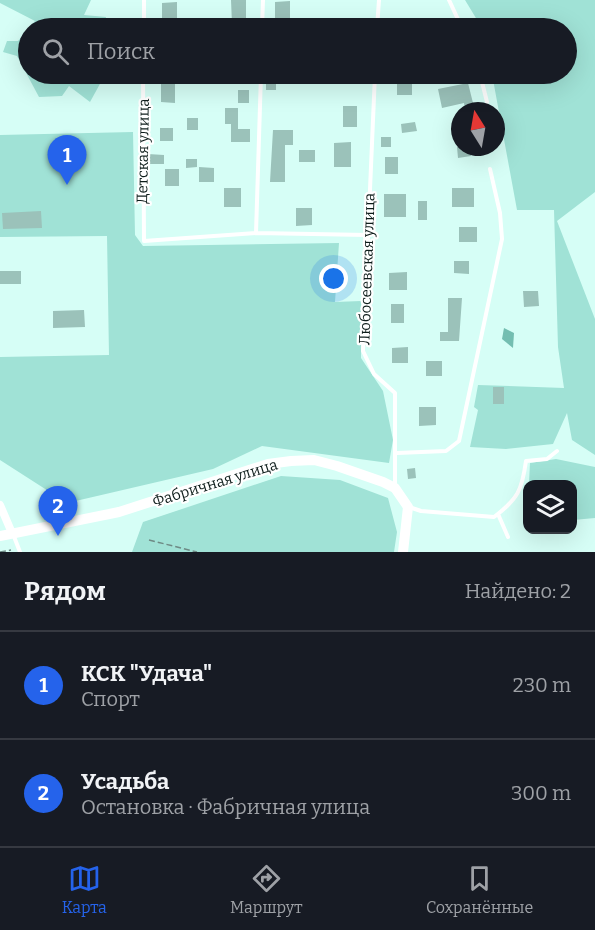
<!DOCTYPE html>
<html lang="ru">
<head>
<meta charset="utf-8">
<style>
	body { margin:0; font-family:Bitter,serif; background:#20242c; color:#f1f3f6 }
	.controls { position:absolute; right:18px; bottom:18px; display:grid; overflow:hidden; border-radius:12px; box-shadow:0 6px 24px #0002 }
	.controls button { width:54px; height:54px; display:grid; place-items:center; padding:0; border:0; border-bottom:2px solid #363941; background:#171b24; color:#f1f3f6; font:30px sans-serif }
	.compass { position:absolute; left:451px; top:102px; width:54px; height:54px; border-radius:50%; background:#171b24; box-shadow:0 6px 24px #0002; rotate:349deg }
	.you { position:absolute; left:334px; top:279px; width:21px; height:21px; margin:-15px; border:4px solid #fff; border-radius:50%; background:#1a73e8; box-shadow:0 0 0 9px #1a73e833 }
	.badge { display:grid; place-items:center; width:39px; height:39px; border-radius:50%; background:#2563eb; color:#fff; font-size:20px; font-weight:700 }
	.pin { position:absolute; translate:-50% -50px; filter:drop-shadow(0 2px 3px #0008) }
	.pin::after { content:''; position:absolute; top:32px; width:21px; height:18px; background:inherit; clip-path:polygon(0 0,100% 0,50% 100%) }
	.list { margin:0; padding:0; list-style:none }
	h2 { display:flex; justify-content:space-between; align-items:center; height:78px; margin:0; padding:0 24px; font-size:26px }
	h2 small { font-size:20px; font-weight:400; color:#9ea1a6 }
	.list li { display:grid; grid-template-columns:39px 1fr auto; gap:18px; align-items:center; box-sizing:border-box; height:108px; padding:0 24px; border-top:2px solid #363941 }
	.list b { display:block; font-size:22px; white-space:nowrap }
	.list p { margin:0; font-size:20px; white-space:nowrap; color:#9ea1a6 }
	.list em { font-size:20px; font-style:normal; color:#9ea1a6 }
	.icon { flex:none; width:33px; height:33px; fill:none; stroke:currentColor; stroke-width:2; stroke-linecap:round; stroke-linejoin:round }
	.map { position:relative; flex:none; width:595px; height:552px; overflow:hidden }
	.search { position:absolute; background:#171b24; box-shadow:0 6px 24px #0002; left:18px; right:18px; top:18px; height:66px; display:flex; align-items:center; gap:15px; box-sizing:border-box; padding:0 21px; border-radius:33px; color:#9ea1a6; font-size:22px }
	.sheet { height:294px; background:#171b24 }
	nav { display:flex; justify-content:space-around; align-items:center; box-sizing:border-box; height:84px; border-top:2px solid #363941; background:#171b24; font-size:16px; color:#9ea1a6 }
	nav a { display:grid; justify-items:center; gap:3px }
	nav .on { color:#2563eb }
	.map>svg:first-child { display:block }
	.green { fill:#a0e2d6 }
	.water { fill:#74beb1 }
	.building { fill:#9bc2ba }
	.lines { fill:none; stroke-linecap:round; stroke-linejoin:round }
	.path { stroke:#6e8a85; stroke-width:1.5; stroke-dasharray:6 3; stroke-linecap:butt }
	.lane { stroke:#fff; stroke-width:4 }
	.street { stroke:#fff; stroke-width:8 }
	.secondary { stroke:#fff; stroke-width:10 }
	.labels { text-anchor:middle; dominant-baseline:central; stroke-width:4.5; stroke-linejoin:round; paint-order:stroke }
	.street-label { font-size:15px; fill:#0d1c1a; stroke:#fff }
</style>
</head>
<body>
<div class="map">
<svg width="595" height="552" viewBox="0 0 595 552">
	<rect width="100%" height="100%" fill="#d6fef6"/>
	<!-- green -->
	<path class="green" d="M0,0H91L84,15L106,17L104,28H29L35,21L0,3Z
		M465,0H595V192L557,221L595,319V455L572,440L567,413L553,444L506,449L470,447L478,410L474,407L478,385L564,388L558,347L554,210H517L492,74H566V28H482Z
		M28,30V74H89L101,82L90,102L69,86L62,96L39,97L17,56L3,52L7,41H18Z
		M133,132L135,235L143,246L339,243L335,302L361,301V358L383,391L393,440L389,463L262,446L213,469L67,503L0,460V357L109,355L107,236L0,237V135Z
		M556,459L595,467V518L573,520L572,484H529L530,463Z
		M281,476L340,480L388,498L397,532L394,552H132L143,522Z"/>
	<!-- water -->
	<path class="water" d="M504,328L514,333L513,348L502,339Z"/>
	<!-- building -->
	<path class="building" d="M231,0H246V24H232Z
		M290,1V23H275V2Z
		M177,2V21H162V3Z
		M344,74H361V81H344Z
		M266,75H276V90H266Z
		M397,76H412V95H397Z
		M161,83H175V103L161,102Z
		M468,83L474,107L465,109L464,103L442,108L438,89Z
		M238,90H249V103H238Z
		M343,106H357V127H343Z
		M225,108H238V129H250V142H231V124H225Z
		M187,118H198V130H187Z
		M415,122L417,131L402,133L401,124Z
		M160,128H173V141H160Z
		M273,130H293V145H285V182H270Z
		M381,137H391V147H381Z
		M351,142V167H334V143Z
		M457,147H470L471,156L458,158Z
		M299,150H315V162H299Z
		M148,154L164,155V164H148Z
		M385,157H398V174H385Z
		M186,159H197V167L186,168Z
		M199,167L214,168V182H199Z
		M165,169H179V186H165Z
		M224,188H241V207H224Z
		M452,188H474V207H452Z
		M384,194H406V217H384Z
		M418,201H427V220H418Z
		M296,208H312V225L296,226Z
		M41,211L42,228L3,229L2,213Z
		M459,227H477V242H459Z
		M454,261H469V274L454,273Z
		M0,271H21V284H0Z
		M407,272V290H389V273Z
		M523,291H538L539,306L524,307Z
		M448,298H462L459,341H440V332H448Z
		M391,304H404V323H391Z
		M84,310L85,327L53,328V311Z
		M408,347V363H392V348Z
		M426,361H442V376H426Z
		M493,387H504V404H493Z
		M419,407H436V425L419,426Z
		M415,468L416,478L408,479L407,469Z"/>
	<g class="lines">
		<!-- path -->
		<path class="path" d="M149,540L197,552
			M0,552L11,550"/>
		<!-- lane -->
		<path class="lane" d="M449,0L462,28
			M144,28V0
			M262,28L263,0
			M377,28L379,0
			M143,74L144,241L256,233L368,235
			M375,74L363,351L374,374L395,393V487
			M480,74L487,102
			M256,233L261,74
			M397,453L446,451L459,441L502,239L500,213L490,169
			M409,507L421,511L494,517C518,499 522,490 526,461L547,459L557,451
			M498,514L508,537
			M13,534L20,552"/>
		<!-- street -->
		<path class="street" d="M0,505L12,533"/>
		<!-- secondary -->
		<path class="secondary" d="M0,536L119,512L268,464L291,461L314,460L337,466L383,482L395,488L408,507L403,552"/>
	</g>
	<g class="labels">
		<!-- street labels -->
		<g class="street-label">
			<text transform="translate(143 151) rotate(-89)">Детская улица</text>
			<text transform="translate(367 269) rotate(-88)">Любосеевская улица</text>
			<text transform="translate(215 483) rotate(-17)">Фабричная улица</text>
		</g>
	</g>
</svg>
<div class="controls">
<button><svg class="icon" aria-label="layers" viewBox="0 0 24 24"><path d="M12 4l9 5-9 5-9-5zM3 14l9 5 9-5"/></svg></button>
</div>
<svg class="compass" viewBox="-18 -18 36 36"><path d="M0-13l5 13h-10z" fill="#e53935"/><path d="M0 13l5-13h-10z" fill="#9ea1a6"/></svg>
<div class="you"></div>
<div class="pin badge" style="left:67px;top:185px">1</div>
<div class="pin badge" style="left:58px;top:536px">2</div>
<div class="search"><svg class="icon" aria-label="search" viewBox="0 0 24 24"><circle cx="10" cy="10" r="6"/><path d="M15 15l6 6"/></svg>Поиск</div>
</div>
<section class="sheet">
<h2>Рядом<small>Найдено: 2</small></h2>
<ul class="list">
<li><span class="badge">1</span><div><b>КСК &quot;Удача&quot;</b><p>Спорт</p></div><em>230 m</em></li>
<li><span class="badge">2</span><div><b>Усадьба</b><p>Остановка · Фабричная улица</p></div><em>300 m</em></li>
</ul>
</section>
<nav>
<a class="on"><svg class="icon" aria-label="map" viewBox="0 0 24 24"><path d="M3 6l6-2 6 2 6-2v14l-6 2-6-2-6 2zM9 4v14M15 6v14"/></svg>Карта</a>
<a><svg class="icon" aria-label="directions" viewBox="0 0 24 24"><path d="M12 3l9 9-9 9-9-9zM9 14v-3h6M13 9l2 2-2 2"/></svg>Маршрут</a>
<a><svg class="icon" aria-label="saved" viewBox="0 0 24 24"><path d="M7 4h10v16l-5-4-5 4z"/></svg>Сохранённые</a>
</nav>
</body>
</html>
